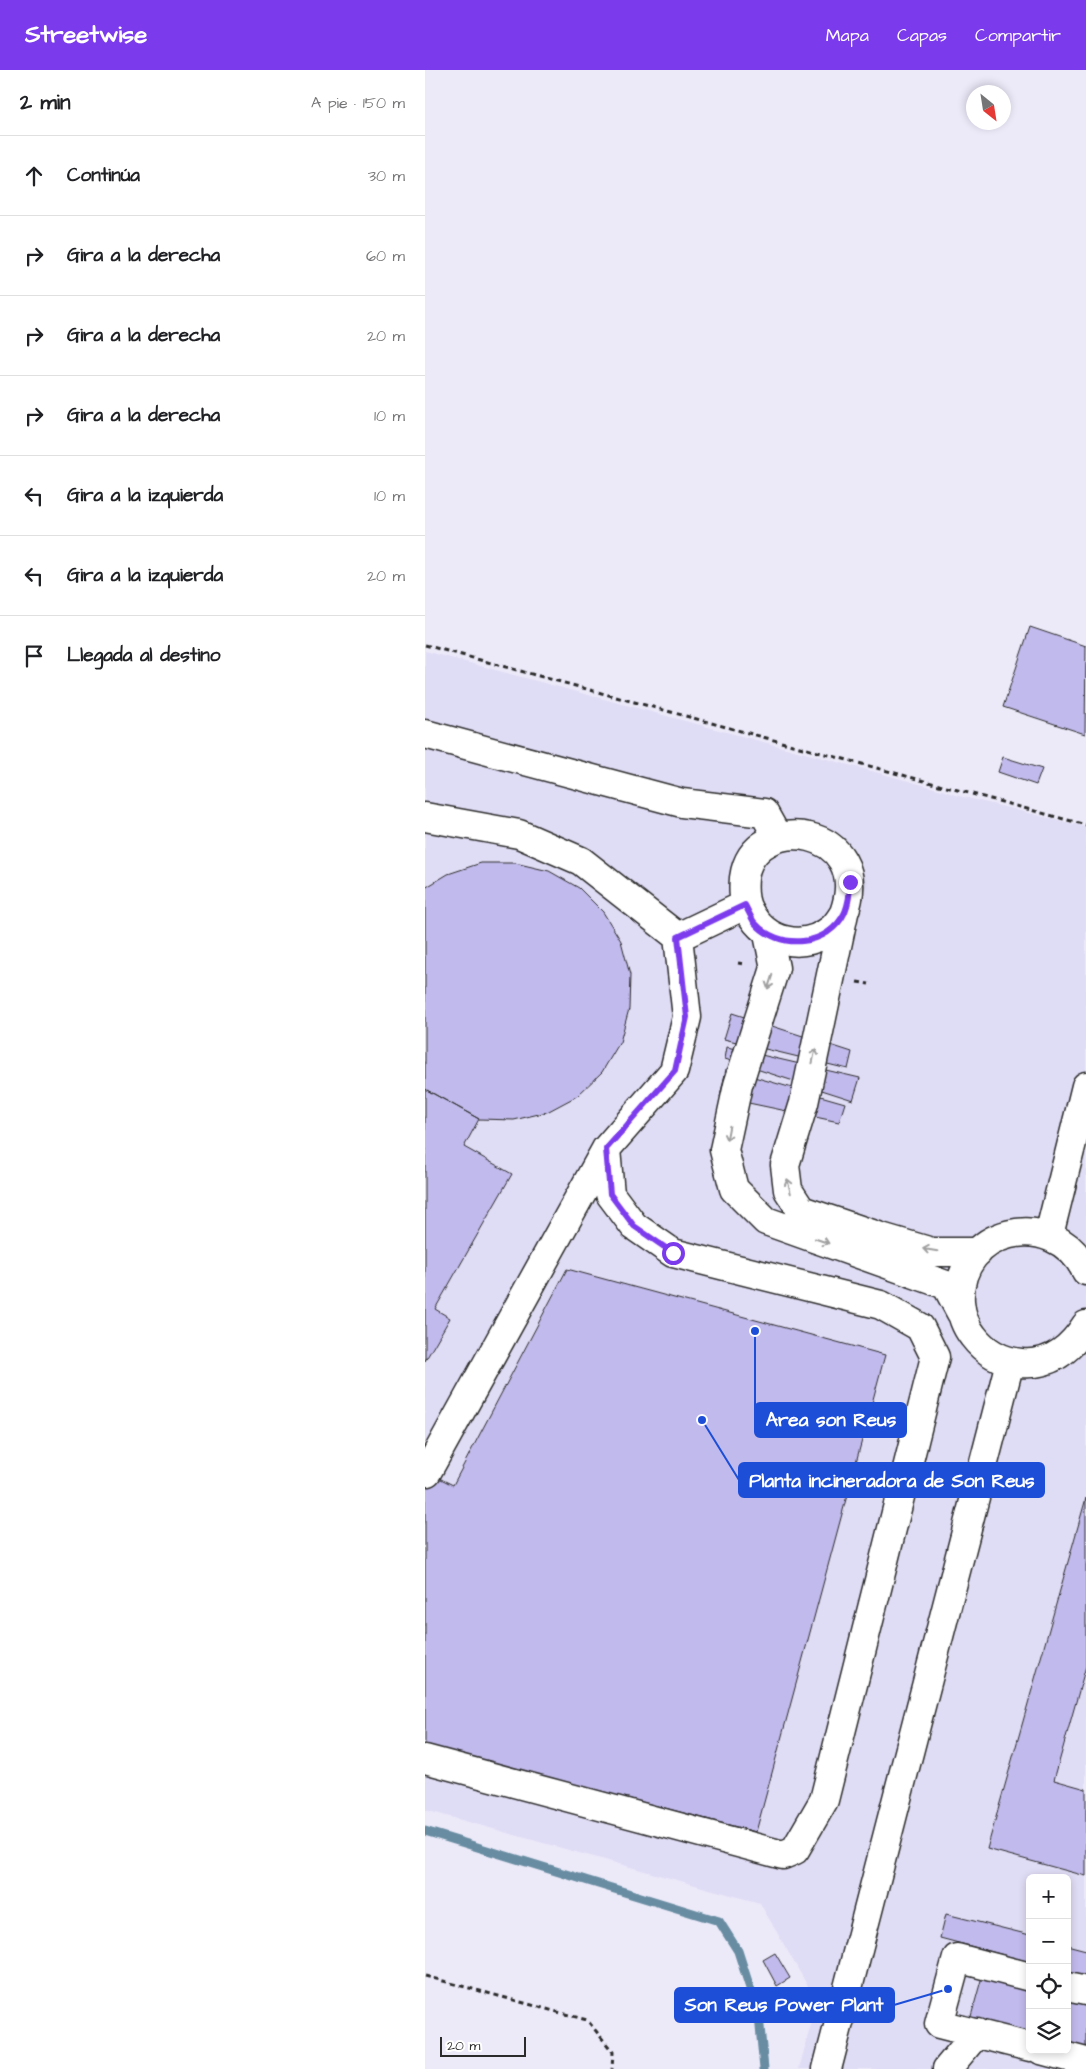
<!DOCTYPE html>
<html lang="es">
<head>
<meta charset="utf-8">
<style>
	body { margin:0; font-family:"Architects Daughter",sans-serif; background:#f2f2f2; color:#202124 }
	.controls { position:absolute; right:15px; bottom:15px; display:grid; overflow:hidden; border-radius:8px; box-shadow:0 2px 8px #0003 }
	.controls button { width:45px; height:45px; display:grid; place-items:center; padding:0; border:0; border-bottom:1px solid #e0e0e0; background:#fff; color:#202124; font:25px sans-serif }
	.compass { position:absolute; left:541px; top:15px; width:45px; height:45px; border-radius:50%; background:#fff; box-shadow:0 2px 8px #0003; rotate:150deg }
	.scale { position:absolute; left:15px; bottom:12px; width:86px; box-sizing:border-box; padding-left:5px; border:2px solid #2b2b2b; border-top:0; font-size:14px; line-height:18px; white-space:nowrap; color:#2b2b2b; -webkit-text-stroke:4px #fff; paint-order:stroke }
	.stop { position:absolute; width:15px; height:15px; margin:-11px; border:4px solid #7c3aed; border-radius:50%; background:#fff }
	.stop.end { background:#7c3aed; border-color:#fff; box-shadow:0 1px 5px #0008 }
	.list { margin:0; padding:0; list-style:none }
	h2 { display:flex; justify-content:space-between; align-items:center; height:65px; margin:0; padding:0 20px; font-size:21px }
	h2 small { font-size:16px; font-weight:400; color:#757577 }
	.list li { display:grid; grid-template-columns:32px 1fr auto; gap:15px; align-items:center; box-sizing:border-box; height:80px; padding:0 20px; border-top:1px solid #e0e0e0 }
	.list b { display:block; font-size:19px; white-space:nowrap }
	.list em { font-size:16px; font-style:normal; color:#757577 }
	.icon { flex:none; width:28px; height:28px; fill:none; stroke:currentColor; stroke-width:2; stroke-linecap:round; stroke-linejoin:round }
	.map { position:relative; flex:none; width:661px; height:1999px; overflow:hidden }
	header { display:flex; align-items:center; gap:30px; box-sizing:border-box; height:70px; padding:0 25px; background:#7c3aed; color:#fff }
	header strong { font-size:24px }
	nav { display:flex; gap:28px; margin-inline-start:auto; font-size:18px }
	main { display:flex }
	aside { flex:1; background:#fff }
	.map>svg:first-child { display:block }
	.built { fill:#dfdcf5; fill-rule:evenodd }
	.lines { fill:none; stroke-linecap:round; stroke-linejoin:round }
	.stream { stroke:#688ca1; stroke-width:9 }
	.building { fill:#c1baec; stroke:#2b2b2b }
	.minor-casing { stroke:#2b2b2b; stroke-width:31 }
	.path { stroke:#2b2b2b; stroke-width:3; stroke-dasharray:5 4; stroke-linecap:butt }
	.minor { stroke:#fff; stroke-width:28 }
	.oneway { stroke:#a0a0a0 }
	.route { stroke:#7c3aed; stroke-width:6 }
	.leader { fill:none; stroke:#1d4ed8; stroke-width:2 }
	.callout-dot { fill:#1d4ed8; stroke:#fff; stroke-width:2 }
	.callout { fill:#1d4ed8; stroke:#1d4ed8; stroke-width:2 }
	.callout-label { font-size:19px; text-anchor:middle; font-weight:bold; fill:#fff }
</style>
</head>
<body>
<header>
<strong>Streetwise</strong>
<nav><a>Mapa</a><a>Capas</a><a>Compartir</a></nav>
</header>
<main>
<aside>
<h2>2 min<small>A pie · 150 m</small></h2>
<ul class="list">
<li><svg class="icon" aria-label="ahead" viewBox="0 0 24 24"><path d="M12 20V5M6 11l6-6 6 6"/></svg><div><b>Continúa</b></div><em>30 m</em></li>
<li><svg class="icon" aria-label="right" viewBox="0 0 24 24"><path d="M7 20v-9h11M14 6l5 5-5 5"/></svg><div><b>Gira a la derecha</b></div><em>60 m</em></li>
<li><svg class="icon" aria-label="right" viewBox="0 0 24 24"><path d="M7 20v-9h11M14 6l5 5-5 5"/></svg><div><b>Gira a la derecha</b></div><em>20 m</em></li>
<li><svg class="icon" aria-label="right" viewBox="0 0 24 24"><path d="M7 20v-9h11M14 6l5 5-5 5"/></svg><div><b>Gira a la derecha</b></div><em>10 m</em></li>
<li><svg class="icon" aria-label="left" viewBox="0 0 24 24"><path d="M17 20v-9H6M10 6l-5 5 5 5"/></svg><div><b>Gira a la izquierda</b></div><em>10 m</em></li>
<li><svg class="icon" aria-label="left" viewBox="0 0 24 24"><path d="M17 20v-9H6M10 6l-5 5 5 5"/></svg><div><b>Gira a la izquierda</b></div><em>20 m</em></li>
<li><svg class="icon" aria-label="arrive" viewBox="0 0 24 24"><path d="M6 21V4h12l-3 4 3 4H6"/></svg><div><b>Llegada al destino</b></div></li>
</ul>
</aside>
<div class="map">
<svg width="661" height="1999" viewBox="0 0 661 1999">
	<rect width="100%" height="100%" fill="#eceaf9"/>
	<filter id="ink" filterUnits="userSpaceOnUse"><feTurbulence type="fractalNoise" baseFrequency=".02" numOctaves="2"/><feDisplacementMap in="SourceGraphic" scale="10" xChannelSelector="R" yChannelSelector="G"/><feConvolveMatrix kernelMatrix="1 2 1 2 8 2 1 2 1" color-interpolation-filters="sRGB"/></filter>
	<g filter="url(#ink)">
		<!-- built -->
		<path class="built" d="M0,581L517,720L530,725L661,757V1999H374L392,1932L335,1833L0,1740ZM605,1808H642V1980H605Z"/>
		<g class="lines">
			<!-- stream -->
			<path class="stream" d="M0,1761L294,1851L313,1881L334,1946L339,1999"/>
		</g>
		<!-- building -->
		<path class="building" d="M605,557L661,576L660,664L578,637Z
			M578,687L617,699L611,715L573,702Z
			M56,793H90L124,801L154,818L178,842L196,871L205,905L204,939L195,972L177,1002L152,1026L122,1042L89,1050L54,1049L0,1019V818L23,804Z
			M307,943L427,982L423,999L299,969Z
			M302,977L435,1008L428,1030L300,989Z
			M301,999L420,1033L414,1052L295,1027Z
			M0,1019L54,1049L39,1077L87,1104L10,1239L25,1248L0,1291Z
			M142,1199L460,1285L331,1762L0,1675V1401L28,1415Z
			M661,1428V1596L629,1710L661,1719V1806L562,1779Z
			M521,1844L605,1865V1892L515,1868Z
			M642,1875L661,1880V1907L642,1902Z
			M350,1883L365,1908L352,1916L338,1890Z
			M558,1903L605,1915V1965L545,1950Z
			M642,1925L661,1930V1980L642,1975Z"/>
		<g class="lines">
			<defs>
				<path id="minor" d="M0,664L257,733L339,743L353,768
					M0,747L94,764L156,791L253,867L262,947L249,1001L181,1079L185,1124L209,1156L248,1183L456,1235L495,1257L510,1287L399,1730L370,1780L358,1785L0,1689
					M419,843C416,848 412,854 408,858C379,882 341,873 324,841C318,831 318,820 319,808C328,739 450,756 419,843L379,1033L360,1095L363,1120L376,1140L456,1167L507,1182H553
					M343,864L350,898L313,1015L299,1080L309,1119L341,1151L521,1215L536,1243
					M253,867L320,835
					M624,1165L661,1016
					M661,1201C628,1135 531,1159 535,1231C536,1244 540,1256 548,1266C560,1282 576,1291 596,1293C625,1296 646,1279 661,1255
					M2,1402L181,1079
					M605,1907L532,1888L514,1954L605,1977
					M642,1917L661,1921
					M616,1980L661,1992
					M402,1999L585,1292
					M522,1999L552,1963"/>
			</defs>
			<!-- minor casing -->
			<use href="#minor" class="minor-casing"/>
			<!-- path -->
			<path class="path" d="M0,575L661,755
				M313,893L320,894
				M432,912L444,914
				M0,1906L162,1950L188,1982L187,1999"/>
			<!-- minor -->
			<use href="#minor" class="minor"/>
		</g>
		<!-- one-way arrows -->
		<defs><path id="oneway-shaft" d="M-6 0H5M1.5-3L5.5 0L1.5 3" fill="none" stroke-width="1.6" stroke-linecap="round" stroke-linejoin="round" transform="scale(1.25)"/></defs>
		<g class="oneway">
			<use href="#oneway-shaft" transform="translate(345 912) rotate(108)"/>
			<use href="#oneway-shaft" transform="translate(389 986) rotate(-78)"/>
			<use href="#oneway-shaft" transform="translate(303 1063) rotate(101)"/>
			<use href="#oneway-shaft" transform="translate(364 1116) rotate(-104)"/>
			<use href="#oneway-shaft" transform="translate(397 1171) rotate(19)"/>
			<use href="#oneway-shaft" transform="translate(505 1180) rotate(-170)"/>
		</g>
	</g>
	<g class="lines" filter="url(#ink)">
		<!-- route -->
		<path class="route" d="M248,1183L209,1156L185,1124L181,1079L250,1001L262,947L253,867L320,835C323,841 326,847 329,852C353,881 404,877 420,842C424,832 425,822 425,812"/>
	</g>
	<!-- callouts -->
	<path class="leader" d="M330 1261L330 1350M277 1350L314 1410M523 1919L469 1935"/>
	<g class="callout-dot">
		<circle cx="330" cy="1261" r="5"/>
		<circle cx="277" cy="1350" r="5"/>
		<circle cx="523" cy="1919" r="5"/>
	</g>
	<g class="callout">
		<rect x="330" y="1333" width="151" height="34" rx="5"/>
		<rect x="314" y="1393" width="305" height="34" rx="5"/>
		<rect x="250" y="1918" width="219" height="34" rx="5"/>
	</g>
	<g class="callout-label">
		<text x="406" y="1356">Area son Reus</text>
		<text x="467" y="1417">Planta incineradora de Son Reus</text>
		<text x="359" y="1941">Son Reus Power Plant</text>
	</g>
</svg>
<div class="controls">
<button>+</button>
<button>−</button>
<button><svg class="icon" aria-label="locate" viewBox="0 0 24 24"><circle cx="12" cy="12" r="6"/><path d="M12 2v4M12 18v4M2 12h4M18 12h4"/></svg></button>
<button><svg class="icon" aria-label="layers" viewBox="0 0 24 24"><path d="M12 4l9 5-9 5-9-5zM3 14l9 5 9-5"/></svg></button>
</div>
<svg class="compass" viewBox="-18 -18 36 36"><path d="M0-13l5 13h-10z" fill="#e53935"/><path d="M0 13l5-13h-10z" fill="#757577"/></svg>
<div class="scale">20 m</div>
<div class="stop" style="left:248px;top:1183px"></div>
<div class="stop end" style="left:425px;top:812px"></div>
</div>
</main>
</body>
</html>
